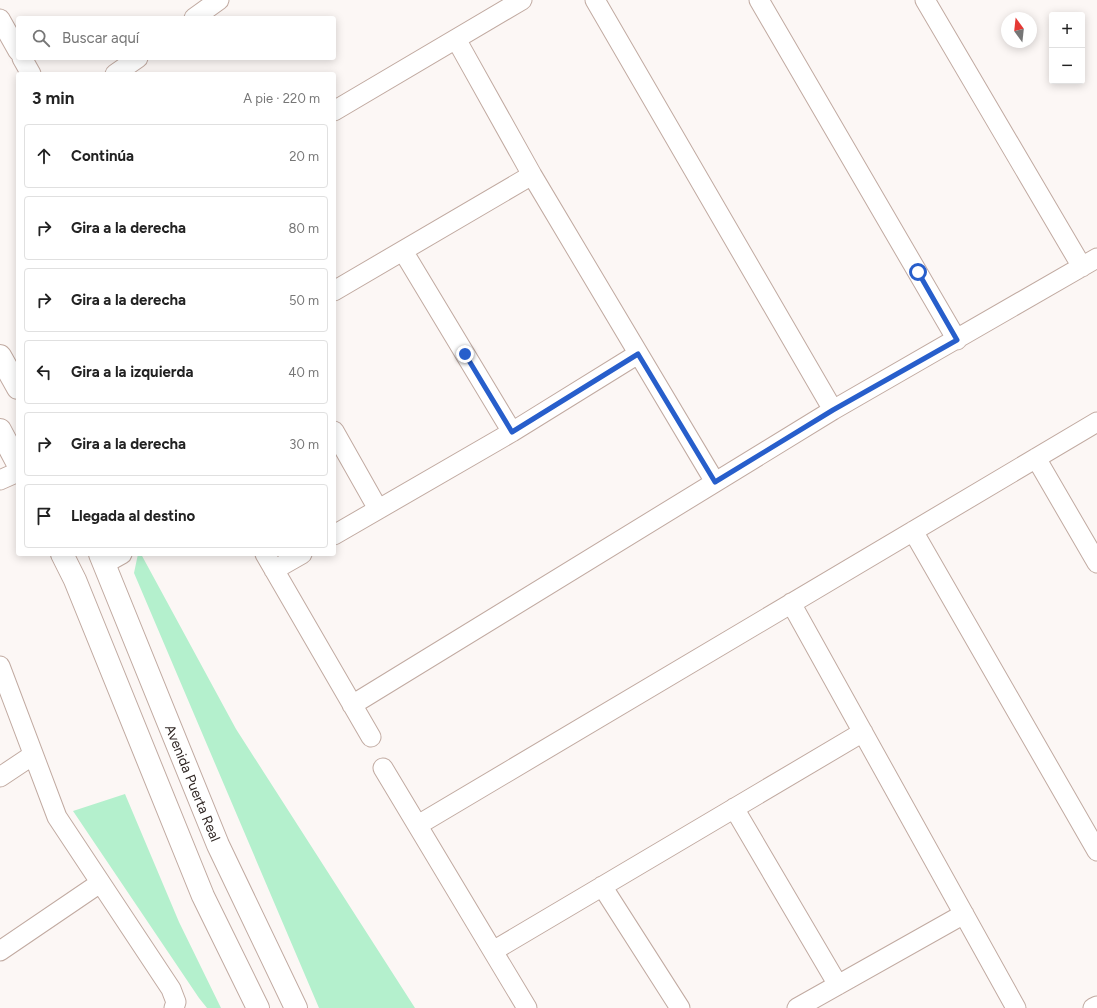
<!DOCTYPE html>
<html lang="es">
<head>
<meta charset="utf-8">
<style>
	body { margin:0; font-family:Figtree,sans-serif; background:#f6f6f6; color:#222 }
	.controls { position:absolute; right:12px; top:12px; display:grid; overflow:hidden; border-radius:4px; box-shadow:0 2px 10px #0003 }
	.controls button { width:36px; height:36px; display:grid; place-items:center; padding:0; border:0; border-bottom:1px solid #e0e0e0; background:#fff; color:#222; font:20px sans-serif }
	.compass { position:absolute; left:1001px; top:12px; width:36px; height:36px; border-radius:50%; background:#fff; box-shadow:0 2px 10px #0003; rotate:345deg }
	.stop { position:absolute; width:12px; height:12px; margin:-9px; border:3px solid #275ecb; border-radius:50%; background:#fff }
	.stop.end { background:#275ecb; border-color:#fff; box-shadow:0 1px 4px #0008 }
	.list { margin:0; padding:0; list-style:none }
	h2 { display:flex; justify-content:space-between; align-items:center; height:52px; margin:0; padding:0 16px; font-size:17px }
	h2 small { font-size:13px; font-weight:400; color:#767676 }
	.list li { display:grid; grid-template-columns:26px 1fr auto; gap:12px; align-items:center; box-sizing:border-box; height:64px; margin:0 8px 8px; padding:0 8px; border:1px solid #e0e0e0; border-radius:4px }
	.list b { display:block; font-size:15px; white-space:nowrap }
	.list em { font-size:13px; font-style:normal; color:#767676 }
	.icon { flex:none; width:22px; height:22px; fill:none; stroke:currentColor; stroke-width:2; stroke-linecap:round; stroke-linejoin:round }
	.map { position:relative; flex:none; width:1097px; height:1008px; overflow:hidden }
	.search { position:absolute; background:#fff; box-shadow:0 2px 10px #0003; left:16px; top:16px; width:320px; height:44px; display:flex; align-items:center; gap:10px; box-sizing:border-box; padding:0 14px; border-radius:4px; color:#767676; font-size:15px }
	.panel { position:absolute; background:#fff; box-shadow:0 2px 10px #0003; left:16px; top:72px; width:320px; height:484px; border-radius:4px }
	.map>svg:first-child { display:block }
	.green { fill:#b4f0cd }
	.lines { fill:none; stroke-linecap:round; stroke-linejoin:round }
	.minor-casing { stroke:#c1aaa1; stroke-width:21 }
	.secondary-casing { stroke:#c1aaa1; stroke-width:24 }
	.minor { stroke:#fff; stroke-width:19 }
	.secondary { stroke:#fff; stroke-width:22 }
	.route { stroke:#275ecb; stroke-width:5 }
	.labels { text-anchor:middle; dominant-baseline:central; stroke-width:3; stroke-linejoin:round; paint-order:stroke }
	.street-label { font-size:14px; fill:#302724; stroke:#fff }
</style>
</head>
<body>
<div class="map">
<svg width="1097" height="1008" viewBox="0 0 1097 1008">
	<rect width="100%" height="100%" fill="#fcf7f5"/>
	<!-- green -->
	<path class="green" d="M138,554H141L236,729L415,1008H319L134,573Z
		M125,794L179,922L221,1008H207L199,998L73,811Z"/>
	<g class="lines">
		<defs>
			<path id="minor" d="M595,0L833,410
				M759,0L957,340
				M925,0L1082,267
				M194,18L219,0
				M0,19L18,51
				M456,39L532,175L715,482
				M22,58L31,74
				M115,74L138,58
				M334,111L522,0
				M403,251L512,432
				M334,291L532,175
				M334,431L378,509
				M1036,458L1097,563
				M0,480L18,472
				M913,531L1097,851
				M334,535L512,432L638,354
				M265,554L371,737
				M104,564L122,554
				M274,570L302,554
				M791,603L1016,1008
				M0,666L57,817L171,989L176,1002L174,1008
				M352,705L833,410L1097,258
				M383,768L527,1008
				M0,777L33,755
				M734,808L838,985
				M418,825L1097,422
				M602,886L680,1008
				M0,951L100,883
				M493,951L863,732
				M797,1008L964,914
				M1093,1008L1097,1006"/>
			<g id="secondary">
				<path d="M0,356L18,388"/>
				<path d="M0,430L18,464"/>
				<path d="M62,554L75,580L203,896L258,1008"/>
				<path id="s1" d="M100,554L218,845L296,1008"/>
			</g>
		</defs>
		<!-- minor casing -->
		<use href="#minor" class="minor-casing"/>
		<!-- secondary casing -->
		<use href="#secondary" class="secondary-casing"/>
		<!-- minor -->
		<use href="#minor" class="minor"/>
		<!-- secondary -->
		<use href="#secondary" class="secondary"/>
	</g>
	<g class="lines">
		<!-- route -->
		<path class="route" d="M465,354L512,432L638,354L715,482L833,410L957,340L918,272"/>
	</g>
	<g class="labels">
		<!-- street labels -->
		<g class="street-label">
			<text stroke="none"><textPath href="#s1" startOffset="247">Avenida Puerta Real</textPath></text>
		</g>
	</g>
</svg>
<div class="controls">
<button>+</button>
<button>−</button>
</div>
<svg class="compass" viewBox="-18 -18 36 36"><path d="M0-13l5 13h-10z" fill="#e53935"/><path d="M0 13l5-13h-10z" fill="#767676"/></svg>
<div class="stop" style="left:918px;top:272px"></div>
<div class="stop end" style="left:465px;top:354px"></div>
<div class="search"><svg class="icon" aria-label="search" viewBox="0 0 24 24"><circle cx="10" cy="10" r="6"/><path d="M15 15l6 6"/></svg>Buscar aquí</div>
<section class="panel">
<h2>3 min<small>A pie · 220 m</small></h2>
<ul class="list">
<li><svg class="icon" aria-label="ahead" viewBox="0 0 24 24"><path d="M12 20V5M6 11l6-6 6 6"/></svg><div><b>Continúa</b></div><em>20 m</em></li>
<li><svg class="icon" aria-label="right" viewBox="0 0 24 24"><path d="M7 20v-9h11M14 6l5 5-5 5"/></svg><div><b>Gira a la derecha</b></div><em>80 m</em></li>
<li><svg class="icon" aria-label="right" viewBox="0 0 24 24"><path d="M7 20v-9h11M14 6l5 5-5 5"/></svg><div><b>Gira a la derecha</b></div><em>50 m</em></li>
<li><svg class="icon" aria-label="left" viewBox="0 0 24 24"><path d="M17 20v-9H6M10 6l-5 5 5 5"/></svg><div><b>Gira a la izquierda</b></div><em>40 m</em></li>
<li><svg class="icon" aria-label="right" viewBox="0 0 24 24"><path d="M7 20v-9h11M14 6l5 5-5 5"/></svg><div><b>Gira a la derecha</b></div><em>30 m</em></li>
<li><svg class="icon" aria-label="arrive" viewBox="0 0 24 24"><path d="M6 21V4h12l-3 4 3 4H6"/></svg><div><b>Llegada al destino</b></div></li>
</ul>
</section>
</div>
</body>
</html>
